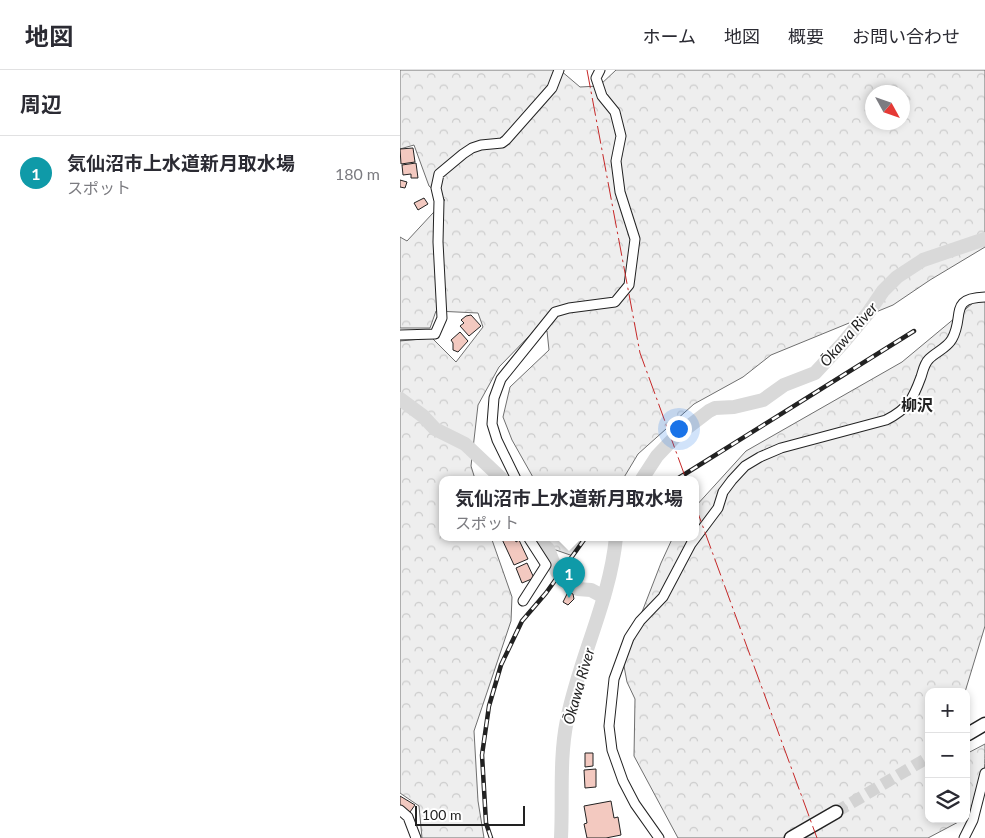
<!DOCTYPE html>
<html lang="ja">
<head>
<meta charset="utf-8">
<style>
	body { margin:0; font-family:Lato,"Noto Sans JP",sans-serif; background:#f7f7f7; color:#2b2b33 }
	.controls { position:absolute; right:15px; bottom:15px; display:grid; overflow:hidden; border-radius:10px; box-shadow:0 2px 8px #0003 }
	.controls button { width:45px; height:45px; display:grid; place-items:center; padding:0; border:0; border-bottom:1px solid #e1e1e2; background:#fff; color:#2b2b33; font:25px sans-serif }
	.compass { position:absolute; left:465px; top:15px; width:45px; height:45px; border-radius:50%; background:#fff; box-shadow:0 2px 8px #0003; rotate:130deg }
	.scale { position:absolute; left:15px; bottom:12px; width:110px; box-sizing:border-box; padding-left:5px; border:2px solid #222; border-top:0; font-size:14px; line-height:18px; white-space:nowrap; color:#222; -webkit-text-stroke:4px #fff; paint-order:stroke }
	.you { position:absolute; left:278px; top:358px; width:18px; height:18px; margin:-12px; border:4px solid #fff; border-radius:50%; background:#1a73e8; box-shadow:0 0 0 8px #1a73e833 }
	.badge { display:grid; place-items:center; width:32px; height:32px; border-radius:50%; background:#b45309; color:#fff; font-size:16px; font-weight:700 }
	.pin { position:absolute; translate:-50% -41px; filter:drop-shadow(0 1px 2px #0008) }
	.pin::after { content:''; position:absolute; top:26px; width:18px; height:15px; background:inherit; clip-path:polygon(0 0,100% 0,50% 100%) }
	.popup { position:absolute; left:39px; top:406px; width:260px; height:65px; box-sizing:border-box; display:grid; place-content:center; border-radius:10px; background:#fff; filter:drop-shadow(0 1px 4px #0005); font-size:16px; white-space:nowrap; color:#7c7c81 }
	.popup b { font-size:19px; color:#2b2b33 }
	.popup::after { content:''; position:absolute; left:50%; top:100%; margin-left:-10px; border:10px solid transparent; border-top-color:#fff }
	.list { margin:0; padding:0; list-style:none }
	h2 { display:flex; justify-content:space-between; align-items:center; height:65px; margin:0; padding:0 20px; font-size:21px }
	h2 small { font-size:16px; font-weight:400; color:#7c7c81 }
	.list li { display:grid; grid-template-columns:32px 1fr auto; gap:15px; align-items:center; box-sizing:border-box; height:75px; padding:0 20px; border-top:1px solid #e1e1e2 }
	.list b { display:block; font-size:19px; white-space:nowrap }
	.list p { margin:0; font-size:16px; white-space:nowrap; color:#7c7c81 }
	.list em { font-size:16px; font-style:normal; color:#7c7c81 }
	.icon { flex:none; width:28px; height:28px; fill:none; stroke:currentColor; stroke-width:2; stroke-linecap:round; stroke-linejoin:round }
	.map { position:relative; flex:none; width:585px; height:768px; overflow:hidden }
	header { display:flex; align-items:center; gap:30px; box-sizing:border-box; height:70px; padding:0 25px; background:#fff; border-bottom:1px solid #e1e1e2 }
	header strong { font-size:24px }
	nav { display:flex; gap:28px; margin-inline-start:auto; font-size:18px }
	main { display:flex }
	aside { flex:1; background:#fff }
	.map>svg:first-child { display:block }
	.forest { fill:url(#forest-crowns); stroke:#6f6f6f; fill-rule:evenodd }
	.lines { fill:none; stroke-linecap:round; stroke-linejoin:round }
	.river { stroke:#d9d9d9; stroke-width:14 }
	.building { fill:#f3c9c0; stroke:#222 }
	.highway-tunnel { stroke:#d3d3d3; stroke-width:12; stroke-dasharray:12 6; stroke-linecap:butt }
	.minor-casing { stroke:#222; stroke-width:11 }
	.highway-casing { stroke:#222; stroke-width:15 }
	.minor { stroke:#fff; stroke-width:9 }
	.highway { stroke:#fff; stroke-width:12 }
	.rail-casing { stroke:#222; stroke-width:4.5 }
	.rail { stroke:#fff; stroke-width:2.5; stroke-dasharray:8; stroke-linecap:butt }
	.power { stroke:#c62828; stroke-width:1; stroke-dasharray:18 4 2.5 4; stroke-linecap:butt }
	.labels { text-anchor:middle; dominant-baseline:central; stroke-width:4; stroke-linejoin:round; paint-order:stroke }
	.water-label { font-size:15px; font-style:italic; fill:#222; stroke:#fff }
	.quarter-label { font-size:16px; font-weight:bold; fill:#222; stroke:#fff }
</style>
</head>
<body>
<header>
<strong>地図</strong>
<nav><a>ホーム</a><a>地図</a><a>概要</a><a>お問い合わせ</a></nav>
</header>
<main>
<aside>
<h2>周辺<small></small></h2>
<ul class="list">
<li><span class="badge" style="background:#0f9aa8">1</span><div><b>気仙沼市上水道新月取水場</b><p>スポット</p></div><em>180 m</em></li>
</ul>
</aside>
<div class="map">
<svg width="585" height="768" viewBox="0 0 585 768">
	<defs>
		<pattern id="forest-crowns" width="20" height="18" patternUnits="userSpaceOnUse" patternTransform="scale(1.25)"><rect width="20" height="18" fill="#eee"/><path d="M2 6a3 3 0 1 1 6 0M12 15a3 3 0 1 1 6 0" fill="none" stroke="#ccc"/></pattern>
	</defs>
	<rect width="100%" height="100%" fill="#fff"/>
	<!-- forest -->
	<path class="forest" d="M0,0H160L180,17L199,16L216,0H585V177L530,210L493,235L371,285L343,307L294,334L238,384L223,409H134L112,370L103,347L110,317L149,280L147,261L135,260L99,297L78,335L71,396L75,409H43V467H91L112,527L111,551L74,661L78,731L84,768H22L19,736L0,723V271L32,268L56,292L83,257L78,243L36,241L30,258H0V167L7,171L45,130L29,116L14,75L0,79ZM472,22H502V52H472Z
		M585,223V556L565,622H529V749H564L528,768H278L234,686L235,629L227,612L223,591L261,493L273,467H295V437L346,381L502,292Z
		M144,467H187L173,486L153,479Z
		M585,674C585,697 585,736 566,748V684Z"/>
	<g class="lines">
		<!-- river -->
		<path class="river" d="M0,329L23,346L35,359L65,374L102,409
			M242,409L257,386L275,367L309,341L315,338L334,337L363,330L384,315L415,303L442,274L468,243L483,221L497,207L523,190L585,169
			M135,467L148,479L157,502L178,519L191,520L204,527
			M161,768C163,729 159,689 167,650C179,588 210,531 216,467"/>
	</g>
	<!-- building -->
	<path class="building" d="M13,78L15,92L1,94L0,79Z
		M16,93L18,108H11V104L3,105L2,95Z
		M0,110L7,112L5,118L0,117Z
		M24,128L28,134L18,140L14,133Z
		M71,245L81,256L69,266L60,256L64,253L61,250L66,246Z
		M60,262L68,271L58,282L53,280V273L51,270Z
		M101,467H114L116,472L119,470L128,489L114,495Z
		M127,493L134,508L122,513L116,498Z
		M168,522L173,524L174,529L168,535L163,532Z
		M185,683H193V696L185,697Z
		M196,699V717L185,718L184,700Z
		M0,726L15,735L10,742L0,736Z
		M211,731L214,748L218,747L221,765L206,768H187L184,754L187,753L184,736Z"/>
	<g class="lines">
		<!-- highway-tunnel -->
		<path class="highway-tunnel" d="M436,742L529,687"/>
		<defs>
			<path id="minor" d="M0,265L35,264L42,248L38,172L39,131L36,118L39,104L63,84L72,78L81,75L102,73L106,70L152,18L159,0
				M116,409L97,370L92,354L94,328L101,309L155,242L169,238L215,232L229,215L235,169L220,122L216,91L221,66L215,42L202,26L196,8L200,0
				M123,531L146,495L128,467
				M0,740L8,747L16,768
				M259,768L235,734L223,711L212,680L209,656L214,609L229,568L240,551L263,527L291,474L318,438L323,422L332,410L345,396L360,387L381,378L486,350C508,339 513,329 521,307C523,301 524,294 529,289C536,282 547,278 552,269C565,246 548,228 585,227
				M564,768L573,750L585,703"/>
			<path id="highway" d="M568,664L585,654
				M391,768L436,742"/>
		</defs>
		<!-- minor casing -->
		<use href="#minor" class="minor-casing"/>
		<!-- highway casing -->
		<use href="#highway" class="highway-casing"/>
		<!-- minor -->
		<use href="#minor" class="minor"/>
		<!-- highway -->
		<use href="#highway" class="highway"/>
		<defs>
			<path id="rail" d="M277,409L514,261
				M91,768L86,753L82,685L89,636L101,595L122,551L146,523L186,467"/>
		</defs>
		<!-- rail casing -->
		<use href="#rail" class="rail-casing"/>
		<!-- rail -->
		<use href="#rail" class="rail"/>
		<!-- power -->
		<path class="power" d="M187,0L240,283L286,409
			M295,435L417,768"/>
	</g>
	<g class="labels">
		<!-- water labels -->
		<g class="water-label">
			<text transform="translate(448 264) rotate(-49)">Ōkawa River</text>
			<text transform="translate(178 616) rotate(-74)">Ōkawa River</text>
		</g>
		<!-- quarter labels -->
		<g class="quarter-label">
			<text x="517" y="334">柳沢</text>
		</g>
	</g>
</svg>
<div class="controls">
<button>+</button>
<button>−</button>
<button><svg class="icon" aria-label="layers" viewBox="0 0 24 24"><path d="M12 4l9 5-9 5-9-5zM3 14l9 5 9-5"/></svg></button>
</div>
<svg class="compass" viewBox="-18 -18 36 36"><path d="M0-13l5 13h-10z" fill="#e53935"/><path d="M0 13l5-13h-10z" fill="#7c7c81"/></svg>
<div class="scale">100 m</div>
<div class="you"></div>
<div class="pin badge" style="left:169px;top:528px;background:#0f9aa8">1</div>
<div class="popup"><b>気仙沼市上水道新月取水場</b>スポット</div>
</div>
</main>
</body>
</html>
